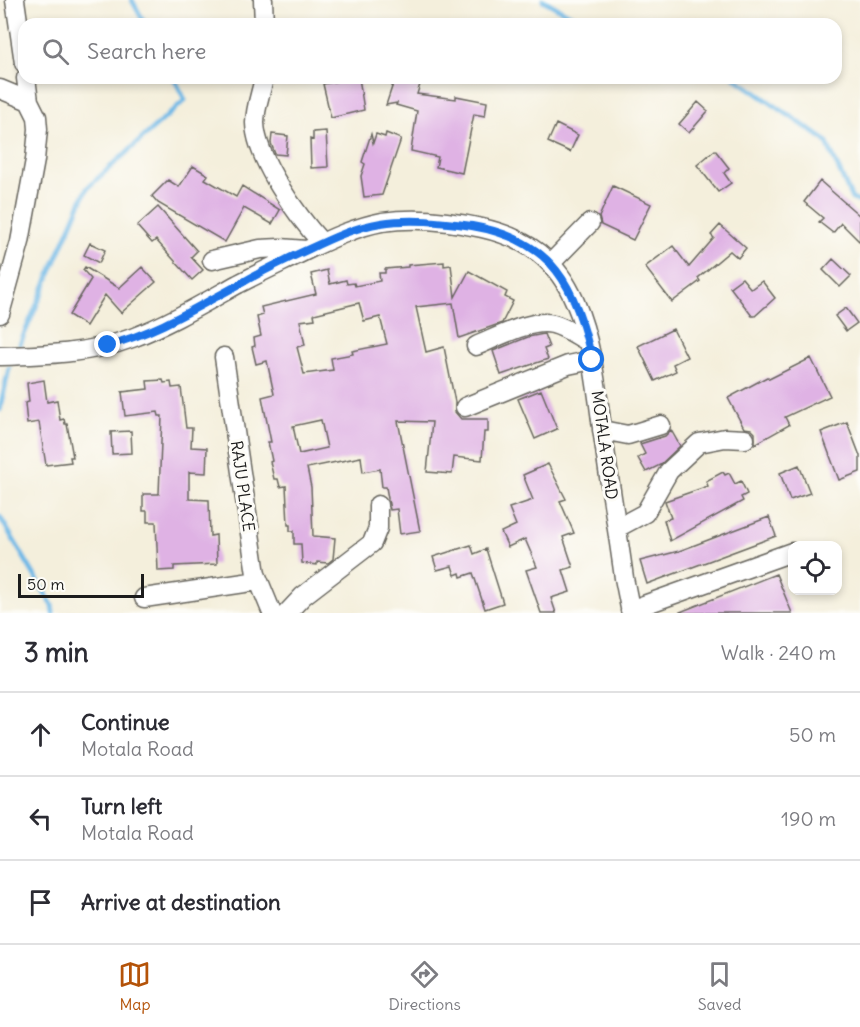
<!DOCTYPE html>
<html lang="en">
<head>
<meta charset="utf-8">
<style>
	body { margin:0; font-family:Delius,sans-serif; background:#f7f7f7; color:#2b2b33 }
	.controls { position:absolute; right:18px; bottom:18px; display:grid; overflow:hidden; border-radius:12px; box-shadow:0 3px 9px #0003 }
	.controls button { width:54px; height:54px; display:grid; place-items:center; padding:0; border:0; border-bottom:2px solid #e1e1e2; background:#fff; color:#2b2b33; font:30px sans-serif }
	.scale { position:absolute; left:18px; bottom:15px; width:126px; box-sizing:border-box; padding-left:6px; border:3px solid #1c1c1c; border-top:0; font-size:16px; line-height:21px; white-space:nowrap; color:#1c1c1c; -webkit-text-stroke:4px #fdfcf7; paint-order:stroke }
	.stop { position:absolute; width:18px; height:18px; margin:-14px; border:4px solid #1a73e8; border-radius:50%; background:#fff }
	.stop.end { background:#1a73e8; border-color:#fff; box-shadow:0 2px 6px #0008 }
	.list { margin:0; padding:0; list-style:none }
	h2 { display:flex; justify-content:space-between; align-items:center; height:78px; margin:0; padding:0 24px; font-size:26px }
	h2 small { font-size:20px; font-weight:400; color:#7c7c81 }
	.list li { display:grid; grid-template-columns:39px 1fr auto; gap:18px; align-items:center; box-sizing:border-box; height:84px; padding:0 24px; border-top:2px solid #e1e1e2 }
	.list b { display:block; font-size:22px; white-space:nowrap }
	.list p { margin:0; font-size:20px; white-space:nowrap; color:#7c7c81 }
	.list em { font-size:20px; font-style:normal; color:#7c7c81 }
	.icon { flex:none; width:33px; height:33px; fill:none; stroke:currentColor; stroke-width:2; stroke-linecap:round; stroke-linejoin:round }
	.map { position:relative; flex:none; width:860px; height:613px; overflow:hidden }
	.search { position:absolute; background:#fff; box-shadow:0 3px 9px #0003; left:18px; right:18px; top:18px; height:66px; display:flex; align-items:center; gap:15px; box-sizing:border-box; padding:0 21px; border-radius:18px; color:#7c7c81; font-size:22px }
	.sheet { height:330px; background:#fff }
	nav { display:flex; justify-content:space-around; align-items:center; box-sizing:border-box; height:84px; border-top:2px solid #e1e1e2; background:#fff; font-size:16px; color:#7c7c81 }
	nav a { display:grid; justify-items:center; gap:3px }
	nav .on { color:#b45309 }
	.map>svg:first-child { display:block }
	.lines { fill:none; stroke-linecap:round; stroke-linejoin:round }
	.stream { stroke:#6db8e6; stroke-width:5 }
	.building { fill:#dfb2e4; fill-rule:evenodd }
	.minor-casing { stroke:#68665f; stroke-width:21 }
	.minor { stroke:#fff; stroke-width:18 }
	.route { stroke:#1a73e8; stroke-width:8 }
	.labels { text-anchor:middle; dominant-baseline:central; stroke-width:6; stroke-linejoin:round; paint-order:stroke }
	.street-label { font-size:16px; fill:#1c1c1c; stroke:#fdfcf7 }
</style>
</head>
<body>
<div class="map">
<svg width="860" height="613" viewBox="0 0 860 613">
	<rect width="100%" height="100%" fill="#fdfcf7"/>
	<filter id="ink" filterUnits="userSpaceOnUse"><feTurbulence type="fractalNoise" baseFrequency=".0167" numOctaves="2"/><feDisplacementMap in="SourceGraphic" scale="12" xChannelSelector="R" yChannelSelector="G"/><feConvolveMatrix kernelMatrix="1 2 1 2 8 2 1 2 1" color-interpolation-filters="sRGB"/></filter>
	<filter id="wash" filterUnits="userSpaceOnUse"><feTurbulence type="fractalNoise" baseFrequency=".008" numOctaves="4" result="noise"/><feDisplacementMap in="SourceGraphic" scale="24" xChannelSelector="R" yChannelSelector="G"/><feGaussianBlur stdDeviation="1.35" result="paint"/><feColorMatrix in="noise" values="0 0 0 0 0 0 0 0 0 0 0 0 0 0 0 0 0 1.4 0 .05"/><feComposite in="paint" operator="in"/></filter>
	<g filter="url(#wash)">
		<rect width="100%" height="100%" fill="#f4efdc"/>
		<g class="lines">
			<!-- stream -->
			<path class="stream" d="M132,0L145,24
				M543,0L586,24
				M735,78L826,141L852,199L860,202
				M20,344L87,188L185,100L174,78
				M0,410L9,368
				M0,517L52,605L53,613"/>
		</g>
		<g id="blocks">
			<!-- building -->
			<path class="building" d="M354,78H359L364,110L331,118L323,84Z
				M395,78H422L417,94L456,99V96L487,102L485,116L474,114L462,173L436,167L438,157L411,151L417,111L396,105L397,103L386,105Z
				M698,102L708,111L689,133L679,124Z
				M556,124L578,135L570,152L548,142Z
				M326,131L328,167L311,168L310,139L313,140V132Z
				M386,133L401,139L382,195L364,197L361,176L365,164L362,162L371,134L373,143L376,134L385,137Z
				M272,134L288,136L286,155L275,154L271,143Z
				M715,150L729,168L724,173L731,183L718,192L697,165Z
				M193,166L208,175L205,179L236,197L242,186L280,210L272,224L244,208L225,242L158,203L152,196L168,180L179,187Z
				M820,181L860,216V242L841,223L833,233L819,222L823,218L804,202Z
				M613,186L651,204L633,240L601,225L599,217Z
				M158,207L197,251L191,257L203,270L192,280L156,240L152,243L137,226Z
				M720,225L746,248L738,258L730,251L698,278L700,281L672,302L645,267L673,246L689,267L714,238L711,235Z
				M90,243L105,250L99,263L84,255Z
				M833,259L851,276L840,287L823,270Z
				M444,262V266L451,265L455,297L469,271L507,292L505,297L513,301L502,323L459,338L453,303L416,307L426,352L444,347L455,402V412L461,419H488V432H484L482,460L454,457L452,474L427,472L432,422L398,421L420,531L400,534L397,509L390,510L386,487H382L380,469L363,472L361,457L307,468L311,487L313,536L335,538L333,559L328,563L317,562V565L302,563L301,544H294V531H290V525H288L286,486L280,487L278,479H274L270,462L272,461L268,442H271L262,397L274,394L267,361L256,364L252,347L255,346L254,338L261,336L257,317L263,315L261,307L316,294L311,274L327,270L330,284L346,280L347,284L354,283L355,286L380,281L379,273H385V269L408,267V265ZM359,303L364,321L380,317L387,344L352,351L353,354L331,358L333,370L304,374L297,347L305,345L300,321L315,319L314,314ZM321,420L327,448L299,454L293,426Z
				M85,267L119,288L142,267L156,282L121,313L105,295L86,326L69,315L91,279L83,270Z
				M742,278L751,289L762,281L775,298L755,316H752L730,287Z
				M846,308L857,323L846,331L835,316Z
				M673,329L687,357L673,364L676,371L655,381L638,346Z
				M544,334L549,347L544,349L548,359L501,375L493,351L528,337Z
				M811,358L830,396L785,417L789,425L755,444V433L751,429L744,428L728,398L767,377L769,379Z
				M44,380L47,402L57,400L60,420L64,419L65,424H67L73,457H70L71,462L46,465L39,422L27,424L25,403L29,402L27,383Z
				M163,380L164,383L171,382L172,388L181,387L186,428H192L191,447L207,448L206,473L189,472V499L209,500L210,536L216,535L217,564L174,566V570L158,571L156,522H147V511H143V494H159L162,416H159L158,412L125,416L122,392L148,389L147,381Z
				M541,390L557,429L535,439L518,399Z
				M847,422L860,456V472L839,480L821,432Z
				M671,430L680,446L660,465L646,472L638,458L645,454L640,444L665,436Z
				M131,431L132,453L112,454L111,432Z
				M548,464L566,499L560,501L574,533L563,537L573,567L563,570L570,592L551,598L556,613H541L526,570L537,567L525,539L508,547L501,532L516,525L509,508L533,500L523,475Z
				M799,465L810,493L790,500L780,473Z
				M723,472L725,475L729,473L735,484L741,481L747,494L741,497L743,501L670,541L664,520L671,518L665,501L708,486L706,481Z
				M769,517L776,536L647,584L640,561L679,551Z
				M471,545L474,554L486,549L503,603L485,609L473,573L461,577L460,573L455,575L452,566L437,570L433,557Z
				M776,574L792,613H681L680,612Z"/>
		</g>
	</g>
	<g filter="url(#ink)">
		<use href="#blocks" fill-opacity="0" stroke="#68665f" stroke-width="1.5"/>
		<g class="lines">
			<defs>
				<path id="minor" d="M15,0L24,63
					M263,0L264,24
					M26,78L29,101
					M264,78C261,93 255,108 255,123C256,159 298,217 322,243
					M0,89L29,101L37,117L38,129L35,160L20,242L0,314
					M212,260L260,249L280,248L306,250
					M551,263L590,223
					M476,346C496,338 532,318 553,324C565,327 576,335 587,341
					M0,356C44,355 90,354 132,338C169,324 204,303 238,284C261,272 285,261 309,249C332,238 356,227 382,222C414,217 451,221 482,228C527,238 557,260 575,302C594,346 597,395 604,442C610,487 618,533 624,578L631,613
					M224,357L256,574L272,613
					M465,407L568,365L592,360
					M602,430L628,435L661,425
					M617,528L645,513L669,471L699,443L725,438L745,439
					M144,598L258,581
					M630,610L792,552
					M287,613L303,596L372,543L378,528V505"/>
			</defs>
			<!-- minor casing -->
			<use href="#minor" class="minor-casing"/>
			<!-- minor -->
			<use href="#minor" class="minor"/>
		</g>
	</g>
	<g class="lines" filter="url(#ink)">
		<!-- route -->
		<path class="route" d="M108,345C156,333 197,307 240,284C262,271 285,260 309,249C332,238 356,227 381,223C411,218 442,222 472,226C554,240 575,286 592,360"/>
	</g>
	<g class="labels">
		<!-- street labels -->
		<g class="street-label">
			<text transform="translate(605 445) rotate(82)">MOTALA ROAD</text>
			<text transform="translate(243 486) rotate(82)">RAJU PLACE</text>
		</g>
	</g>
</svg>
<div class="controls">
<button><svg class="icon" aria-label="locate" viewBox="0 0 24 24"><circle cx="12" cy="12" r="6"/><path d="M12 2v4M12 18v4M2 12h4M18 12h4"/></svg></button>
</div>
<div class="scale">50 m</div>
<div class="stop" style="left:592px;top:360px"></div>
<div class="stop end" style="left:108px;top:345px"></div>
<div class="search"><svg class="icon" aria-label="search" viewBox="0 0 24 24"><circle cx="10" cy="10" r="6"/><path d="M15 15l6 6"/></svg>Search here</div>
</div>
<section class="sheet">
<h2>3 min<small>Walk · 240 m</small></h2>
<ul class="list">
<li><svg class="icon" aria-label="ahead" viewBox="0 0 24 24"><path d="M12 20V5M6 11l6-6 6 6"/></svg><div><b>Continue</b><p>Motala Road</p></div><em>50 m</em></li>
<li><svg class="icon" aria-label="left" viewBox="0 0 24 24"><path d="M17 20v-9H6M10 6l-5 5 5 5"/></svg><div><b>Turn left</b><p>Motala Road</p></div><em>190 m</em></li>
<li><svg class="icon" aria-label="arrive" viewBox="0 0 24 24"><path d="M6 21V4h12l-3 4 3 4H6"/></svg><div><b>Arrive at destination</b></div></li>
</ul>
</section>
<nav>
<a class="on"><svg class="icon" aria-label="map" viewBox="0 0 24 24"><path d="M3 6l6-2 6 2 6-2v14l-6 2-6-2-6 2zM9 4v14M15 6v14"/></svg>Map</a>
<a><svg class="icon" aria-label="directions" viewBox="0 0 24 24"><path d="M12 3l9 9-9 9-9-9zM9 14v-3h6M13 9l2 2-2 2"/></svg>Directions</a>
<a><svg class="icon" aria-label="saved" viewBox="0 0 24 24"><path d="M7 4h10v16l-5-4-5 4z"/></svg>Saved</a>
</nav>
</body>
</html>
